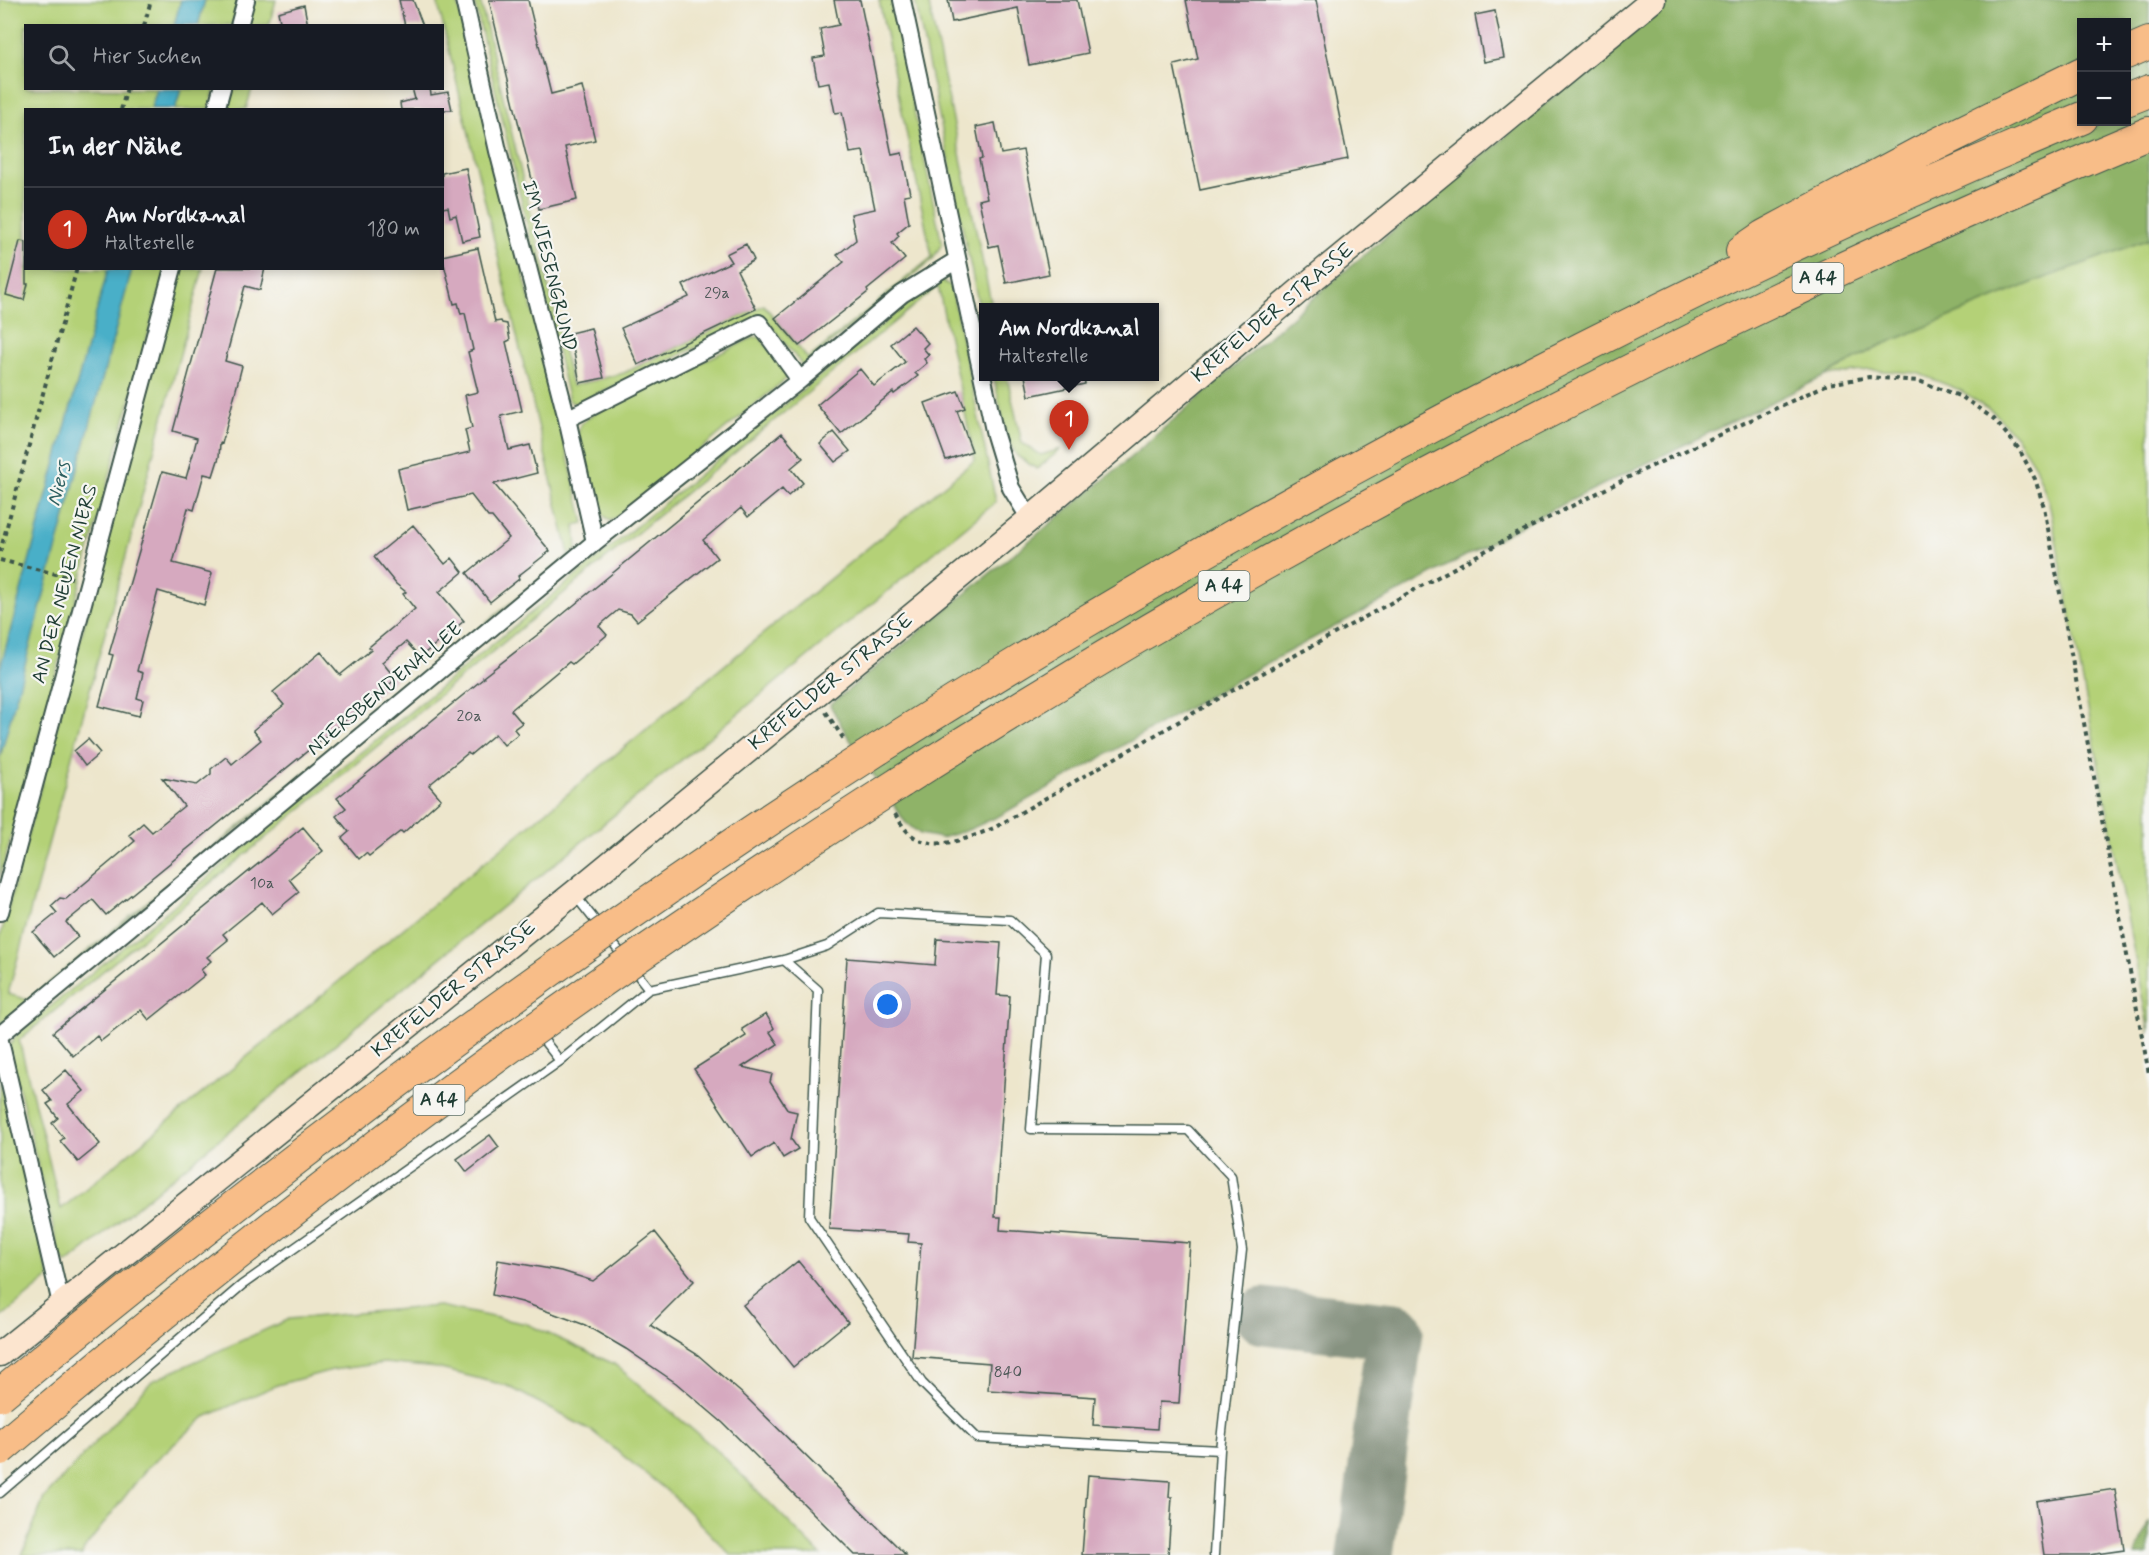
<!DOCTYPE html>
<html lang="de">
<head>
<meta charset="utf-8">
<style>
	body { margin:0; font-family:Mynerve,sans-serif; background:#20242c; color:#f1f3f6 }
	.controls { position:absolute; right:18px; top:18px; display:grid; overflow:hidden; border-radius:0px; box-shadow:0 3px 9px #0003 }
	.controls button { width:54px; height:54px; display:grid; place-items:center; padding:0; border:0; border-bottom:2px solid #363941; background:#171b24; color:#f1f3f6; font:30px sans-serif }
	.you { position:absolute; left:888px; top:1005px; width:21px; height:21px; margin:-15px; border:4px solid #fff; border-radius:50%; background:#1a73e8; box-shadow:0 0 0 9px #1a73e833 }
	.badge { display:grid; place-items:center; width:39px; height:39px; border-radius:50%; background:#c8321e; color:#fff; font-size:20px; font-weight:700 }
	.pin { position:absolute; translate:-50% -50px; filter:drop-shadow(0 2px 3px #0008) }
	.pin::after { content:''; position:absolute; top:32px; width:21px; height:18px; background:inherit; clip-path:polygon(0 0,100% 0,50% 100%) }
	.popup { position:absolute; left:979px; top:303px; width:180px; height:78px; box-sizing:border-box; display:grid; place-content:center; border-radius:0px; background:#171b24; filter:drop-shadow(0 2px 4px #0005); font-size:20px; white-space:nowrap; color:#9ea1a6 }
	.popup b { font-size:22px; color:#f1f3f6 }
	.popup::after { content:''; position:absolute; left:50%; top:100%; margin-left:-12px; border:12px solid transparent; border-top-color:#171b24 }
	.list { margin:0; padding:0; list-style:none }
	h2 { display:flex; justify-content:space-between; align-items:center; height:78px; margin:0; padding:0 24px; font-size:26px }
	h2 small { font-size:20px; font-weight:400; color:#9ea1a6 }
	.list li { display:grid; grid-template-columns:39px 1fr auto; gap:18px; align-items:center; box-sizing:border-box; height:84px; padding:0 24px; border-top:2px solid #363941 }
	.list b { display:block; font-size:22px; white-space:nowrap }
	.list p { margin:0; font-size:20px; white-space:nowrap; color:#9ea1a6 }
	.list em { font-size:20px; font-style:normal; color:#9ea1a6 }
	.icon { flex:none; width:33px; height:33px; fill:none; stroke:currentColor; stroke-width:2; stroke-linecap:round; stroke-linejoin:round }
	.map { position:relative; flex:none; width:2149px; height:1555px; overflow:hidden }
	.search { position:absolute; background:#171b24; box-shadow:0 3px 9px #0003; left:24px; top:24px; width:420px; height:66px; display:flex; align-items:center; gap:15px; box-sizing:border-box; padding:0 21px; border-radius:0px; color:#9ea1a6; font-size:22px }
	.panel { position:absolute; background:#171b24; box-shadow:0 3px 9px #0003; left:24px; top:108px; width:420px; height:162px; border-radius:0px }
	.map>svg:first-child { display:block }
	.green { fill:#b4d177; stroke:#6a8756; stroke-width:1.5; fill-rule:evenodd }
	.forest { fill:#8fb368; stroke:#57784e; stroke-width:1.5; fill-rule:evenodd }
	.water { fill:#49afc8; stroke:#34767e; stroke-width:1.5 }
	.lines { fill:none; stroke-linecap:round; stroke-linejoin:round }
	.taxiway { stroke:#869280; stroke-width:57 }
	.building { fill:#d6a9bf }
	.lane-casing { stroke:#3e564b; stroke-width:11 }
	.street-casing { stroke:#3e564b; stroke-width:20 }
	.secondary-casing { stroke:#3e564b; stroke-width:27 }
	.highway-casing { stroke:#3e564b; stroke-width:34 }
	.path { stroke:#3e564b; stroke-width:4; stroke-dasharray:4.5 4.5; stroke-linecap:butt }
	.lane { stroke:#fff; stroke-width:8 }
	.street { stroke:#fff; stroke-width:16 }
	.secondary { stroke:#fce5cf; stroke-width:24 }
	.highway { stroke:#f8bd88; stroke-width:32 }
	.highway-bridge-casing { stroke:#3e564b; stroke-width:34; stroke-linecap:butt }
	.highway-bridge { stroke:#f8bd88; stroke-width:32 }
	.labels { text-anchor:middle; dominant-baseline:central; stroke-width:4.5; stroke-linejoin:round; paint-order:stroke }
	.number-label { font-size:16px; fill:#4d5857 }
	.shield { fill:#f6f6f2; stroke:#60746d; stroke-width:1.5 }
	.shield-label { font-size:18px; font-weight:bold; fill:#1f3d34 }
	.street-label { font-size:20px; fill:#1f3d34; stroke:#f6f6f2 }
	.water-label { font-size:21px; font-style:italic; fill:#2c5f60; stroke:#f6f6f2 }
</style>
</head>
<body>
<div class="map">
<svg width="2149" height="1555" viewBox="0 0 2149 1555">
	<rect width="100%" height="100%" fill="#f6f6f2"/>
	<filter id="ink" filterUnits="userSpaceOnUse"><feTurbulence type="fractalNoise" baseFrequency=".0167" numOctaves="2"/><feDisplacementMap in="SourceGraphic" scale="12" xChannelSelector="R" yChannelSelector="G"/><feConvolveMatrix kernelMatrix="1 2 1 2 8 2 1 2 1" color-interpolation-filters="sRGB"/></filter>
	<filter id="wash" filterUnits="userSpaceOnUse"><feTurbulence type="fractalNoise" baseFrequency=".008" numOctaves="4" result="noise"/><feDisplacementMap in="SourceGraphic" scale="24" xChannelSelector="R" yChannelSelector="G"/><feGaussianBlur stdDeviation="1.35" result="paint"/><feColorMatrix in="noise" values="0 0 0 0 0 0 0 0 0 0 0 0 0 0 0 0 0 1.4 0 .05"/><feComposite in="paint" operator="in"/></filter>
	<g filter="url(#wash)">
		<rect width="100%" height="100%" fill="#ede6cc"/>
		<!-- green -->
		<path class="green" d="M0,0H181L174,25L26,26V88L157,89L151,109L26,110V268L108,269L0,669Z
			M205,0H239L232,25L198,26Z
			M253,0H276L269,25L246,26Z
			M437,0H457L584,523L575,525L577,549L13,1015L0,1024V938L180,269H203L8,994L28,1000L569,555Z
			M474,0H480L572,386L624,373L764,305L808,359L932,257L879,0H891L942,244L933,259L803,366L763,316L576,404L569,401Z
			M915,0H928L992,307L984,308L983,326Z
			M181,89H215L209,109L175,110Z
			M229,89H252L246,109L223,110Z
			M2149,239V1032L2049,502L2035,466L2018,439L1995,413L1960,390L1917,373L1869,370L1825,376L1877,347L2034,282Z
			M132,269H166L0,878V757Z
			M938,279L951,286L996,502L67,1264L60,1256L9,1047L17,1034ZM938,286L975,460L61,1209L19,1040Z
			M754,337H760L786,372L787,378L620,516L610,521L595,508L577,436L581,424L593,414Z
			M994,377H1007L1022,443L1041,455L1061,449L1037,469L1017,456L1007,440Z
			M0,1079L49,1278L0,1318Z
			M439,1306L527,1324L614,1364L718,1451L821,1555H731L671,1494L592,1431L508,1386L437,1368L384,1363L332,1370L277,1385L205,1417L147,1468L84,1549L82,1555H22L44,1498L152,1381L289,1319Z"/>
		<!-- forest -->
		<path class="forest" d="M1669,0H2149V239L2034,282L1877,347L1825,376L1541,515L1260,667L999,816L968,830L941,838L920,834L905,822L847,735L830,705L1124,463L1333,281ZM2082,22H2126V122H2082Z
			M2149,1521V1555H2135Z"/>
		<!-- water -->
		<path class="water" d="M181,0H205L198,25H174Z
			M157,89H181L175,109H151Z
			M108,269H132L0,757V669Z"/>
		<g class="lines">
			<!-- taxiway -->
			<path class="taxiway" d="M1264,1316L1395,1331L1365,1555"/>
		</g>
		<g id="blocks">
			<!-- building -->
			<path class="building" d="M399,0H413L423,26H405Z
				M489,0H528L551,94L582,86L595,140L565,147L577,200L539,209Z
				M834,0H860L892,155L902,153L910,194L904,195L909,223L897,233L899,236L892,243L905,259L867,290L868,292L799,346L775,318L844,262L837,255L856,240L851,214L875,209L863,151L850,153L842,112L835,113L829,82L818,84L813,58L825,56L820,29L839,25Z
				M948,0H1077L1088,53L1029,65L1018,8L952,22Z
				M1186,0H1316L1348,159L1200,190L1174,65L1198,59Z
				M304,5L308,26H281L278,12Z
				M1495,11L1504,58L1484,62L1475,15Z
				M412,88H430L431,95L448,92L452,110H401L400,103L415,99Z
				M995,123L1001,154L1023,150L1049,274L1006,283L998,245L989,247L979,200L987,198L979,159L982,158L976,127Z
				M466,168L480,237L462,241L456,215L450,217L448,207L442,208V173Z
				M20,241L26,242V284H28L24,300L6,295Z
				M746,244L754,260L737,270L756,309L638,365L621,328L689,297L683,285L731,262L726,254Z
				M478,248L495,322L501,321L502,323L507,324L510,340L506,342L522,411L501,416L509,450L530,445L537,473L494,484L550,551L518,576L519,579L490,602L467,573L509,538L492,517H488L471,495L407,510L398,469L470,452L465,430L472,428L465,395L478,392L468,352L473,350L465,313L461,314L458,303L454,304L442,256Z
				M217,268H265L260,290L245,286L225,361L242,366L222,444L220,443L219,457L213,476L204,474L194,510L188,508L173,563L212,573L204,605L158,591L137,671L143,673L137,698L143,700L139,716L99,706L113,655L109,654L162,472L186,478L193,454L197,438L173,431Z
				M913,326L928,343L923,348L929,355L924,359L927,363L915,373L918,376L909,383L894,394L893,392L841,434L817,405L860,369L874,386L905,362L891,344Z
				M591,328L604,378L580,383L570,333Z
				M1025,376H1084L1085,384L1029,396Z
				M958,391L965,408L957,411L972,451L946,460L925,403Z
				M834,432L850,451L835,462L820,444Z
				M782,433L803,458L791,468L803,483L788,496L782,489L748,517L741,508L703,540L717,558L637,621L631,614L618,610L599,626L607,635L572,664L569,662L511,710L522,723L514,729L518,734L504,745L495,734L470,755L468,753L429,785L441,799L403,833L401,831L369,856L366,853L359,859L342,838L349,832L336,816L346,808L337,798L484,678L483,677L545,629Z
				M413,525L445,564L452,558L463,572L439,592L464,621L420,657L406,642L382,662L396,679L106,915L93,900L66,922L78,937L54,957L33,932L57,913L51,906L60,898L66,899L135,841L129,835L143,823L152,832L184,806L162,778L197,785L211,774V769L226,757L232,764L261,740L253,730L284,705L273,692L321,652L340,675L371,650L369,647L415,609L403,594L406,592L396,584L374,557Z
				M88,739L100,753L85,766L74,751Z
				M303,827L323,851L289,879L299,892L272,914L262,902L223,934L228,940L207,957L211,961L201,970L205,975L149,1020L141,1010L101,1041L97,1036L73,1056L53,1032Z
				M937,939L1001,943L997,995L1010,996L995,1217H1001L1000,1230L1190,1243L1179,1403L1159,1402L1157,1429L1093,1425L1095,1397L988,1390L990,1363L912,1357L921,1243L908,1242L909,1234L829,1229L847,958L935,965Z
				M766,1014L774,1028L770,1032L778,1044L742,1067L772,1074L770,1082L784,1104L788,1110L797,1112L791,1139L798,1149L783,1158L774,1143L752,1157L694,1069L746,1036L742,1029Z
				M66,1070L84,1091L68,1104L100,1144L78,1162L60,1141L64,1138L52,1123L58,1118L47,1104L52,1101L43,1090Z
				M490,1135L499,1147L467,1172L457,1159Z
				M655,1232L694,1281L650,1325L698,1355L746,1397L906,1555H855L723,1423L676,1383L626,1349L585,1325L522,1302L492,1295L498,1260L562,1271L593,1281Z
				M798,1261L848,1322L793,1367L743,1305Z
				M1088,1475L1170,1481L1169,1497H1172L1168,1555H1082Z
				M2115,1489L2124,1550L2089,1555H2044L2036,1501Z"/>
		</g>
	</g>
	<g filter="url(#ink)">
		<use href="#blocks" fill-opacity="0" stroke="#3e564b" stroke-width="1.5"/>
		<g class="lines">
			<defs>
				<path id="lane" d="M574,894L649,989L784,960L827,946L878,913L1010,920L1046,954L1031,1129L1188,1130L1231,1176L1242,1250L1220,1450L1214,1555
					M784,960L818,990L809,1217L922,1383L977,1438L1220,1450
					M538,1033L560,1061
					M0,1493L242,1285L560,1061L649,989"/>
				<path id="street" d="M464,0L498,151L567,419L595,542
					M902,0L995,435L1011,488L1030,519
					M239,26L246,0
					M216,110L222,88
					M567,419L759,323L800,380
					M0,912L173,268
					M0,1035L595,542L800,380L902,294L957,260
					M0,1041L61,1304"/>
				<path id="secondary" d="M0,1354L574,893L1030,519L1311,281L1653,0"/>
				<path id="highway" d="M2126,53L2149,43
					M2126,100L2149,91
					M1742,251L1764,236L1921,152L2082,73
					M878,749C1261,507 1662,292 2082,118
					M901,782C1300,527 1713,316 2149,133"/>
			</defs>
			<!-- lane casing -->
			<use href="#lane" class="lane-casing"/>
			<!-- street casing -->
			<use href="#street" class="street-casing"/>
			<!-- secondary casing -->
			<use href="#secondary" class="secondary-casing"/>
			<!-- highway casing -->
			<use href="#highway" class="highway-casing"/>
			<!-- path -->
			<path class="path" d="M144,26L151,0
				M121,110L127,88
				M0,552L77,268
				M0,560L72,578
				M826,712L845,741
				M895,814C898,819 902,825 906,830C929,856 968,838 994,828L1261,674L1507,539L1635,474L1828,384L1869,377L1919,381L1962,397L1994,419L2019,449L2035,479L2044,507L2149,1074"/>
			<!-- lane -->
			<use href="#lane" class="lane"/>
			<!-- street -->
			<use href="#street" class="street"/>
			<!-- secondary -->
			<use href="#secondary" class="secondary"/>
			<!-- highway -->
			<use href="#highway" class="highway"/>
			<defs>
				<path id="highway-bridge" d="M0,1395C280,1163 571,945 878,749
					M0,1449C172,1303 349,1163 532,1031C653,944 776,862 901,782"/>
			</defs>
			<!-- highway-bridge casing -->
			<use href="#highway-bridge" class="highway-bridge-casing"/>
			<!-- highway-bridge -->
			<use href="#highway-bridge" class="highway-bridge"/>
		</g>
	</g>
	<g class="labels">
		<!-- number labels -->
		<g class="number-label">
			<text x="717" y="293">29a</text>
			<text x="469" y="716">20a</text>
			<text x="262" y="883">10a</text>
			<text x="1008" y="1372">840</text>
		</g>
		<!-- shield labels -->
		<g class="shield">
			<rect x="1792.5" y="263" width="51" height="30" rx="4.5"/>
			<rect x="1198.5" y="571" width="51" height="30" rx="4.5"/>
			<rect x="413.5" y="1085" width="51" height="30" rx="4.5"/>
		</g>
		<g class="shield-label">
			<text x="1818" y="278">A 44</text>
			<text x="1224" y="586">A 44</text>
			<text x="439" y="1100">A 44</text>
		</g>
		<!-- street labels -->
		<g class="street-label">
			<text transform="translate(549 266) rotate(76)">IM WIESENGRUND</text>
			<text transform="translate(1273 313) rotate(-40)">KREFELDER STRASSE</text>
			<text transform="translate(65 584) rotate(-75)">AN DER NEUEN NIERS</text>
			<text transform="translate(831 682) rotate(-39)">KREFELDER STRASSE</text>
			<text transform="translate(385 689) rotate(-40)">NIERSBENDENALLEE</text>
			<text transform="translate(454 989) rotate(-39)">KREFELDER STRASSE</text>
		</g>
		<!-- water labels -->
		<g class="water-label">
			<text transform="translate(59 484) rotate(-75)">Niers</text>
		</g>
	</g>
</svg>
<div class="controls">
<button>+</button>
<button>−</button>
</div>
<div class="you"></div>
<div class="pin badge" style="left:1069px;top:450px">1</div>
<div class="popup"><b>Am Nordkanal</b>Haltestelle</div>
<div class="search"><svg class="icon" aria-label="search" viewBox="0 0 24 24"><circle cx="10" cy="10" r="6"/><path d="M15 15l6 6"/></svg>Hier suchen</div>
<section class="panel">
<h2>In der Nähe<small></small></h2>
<ul class="list">
<li><span class="badge">1</span><div><b>Am Nordkanal</b><p>Haltestelle</p></div><em>180 m</em></li>
</ul>
</section>
</div>
</body>
</html>
